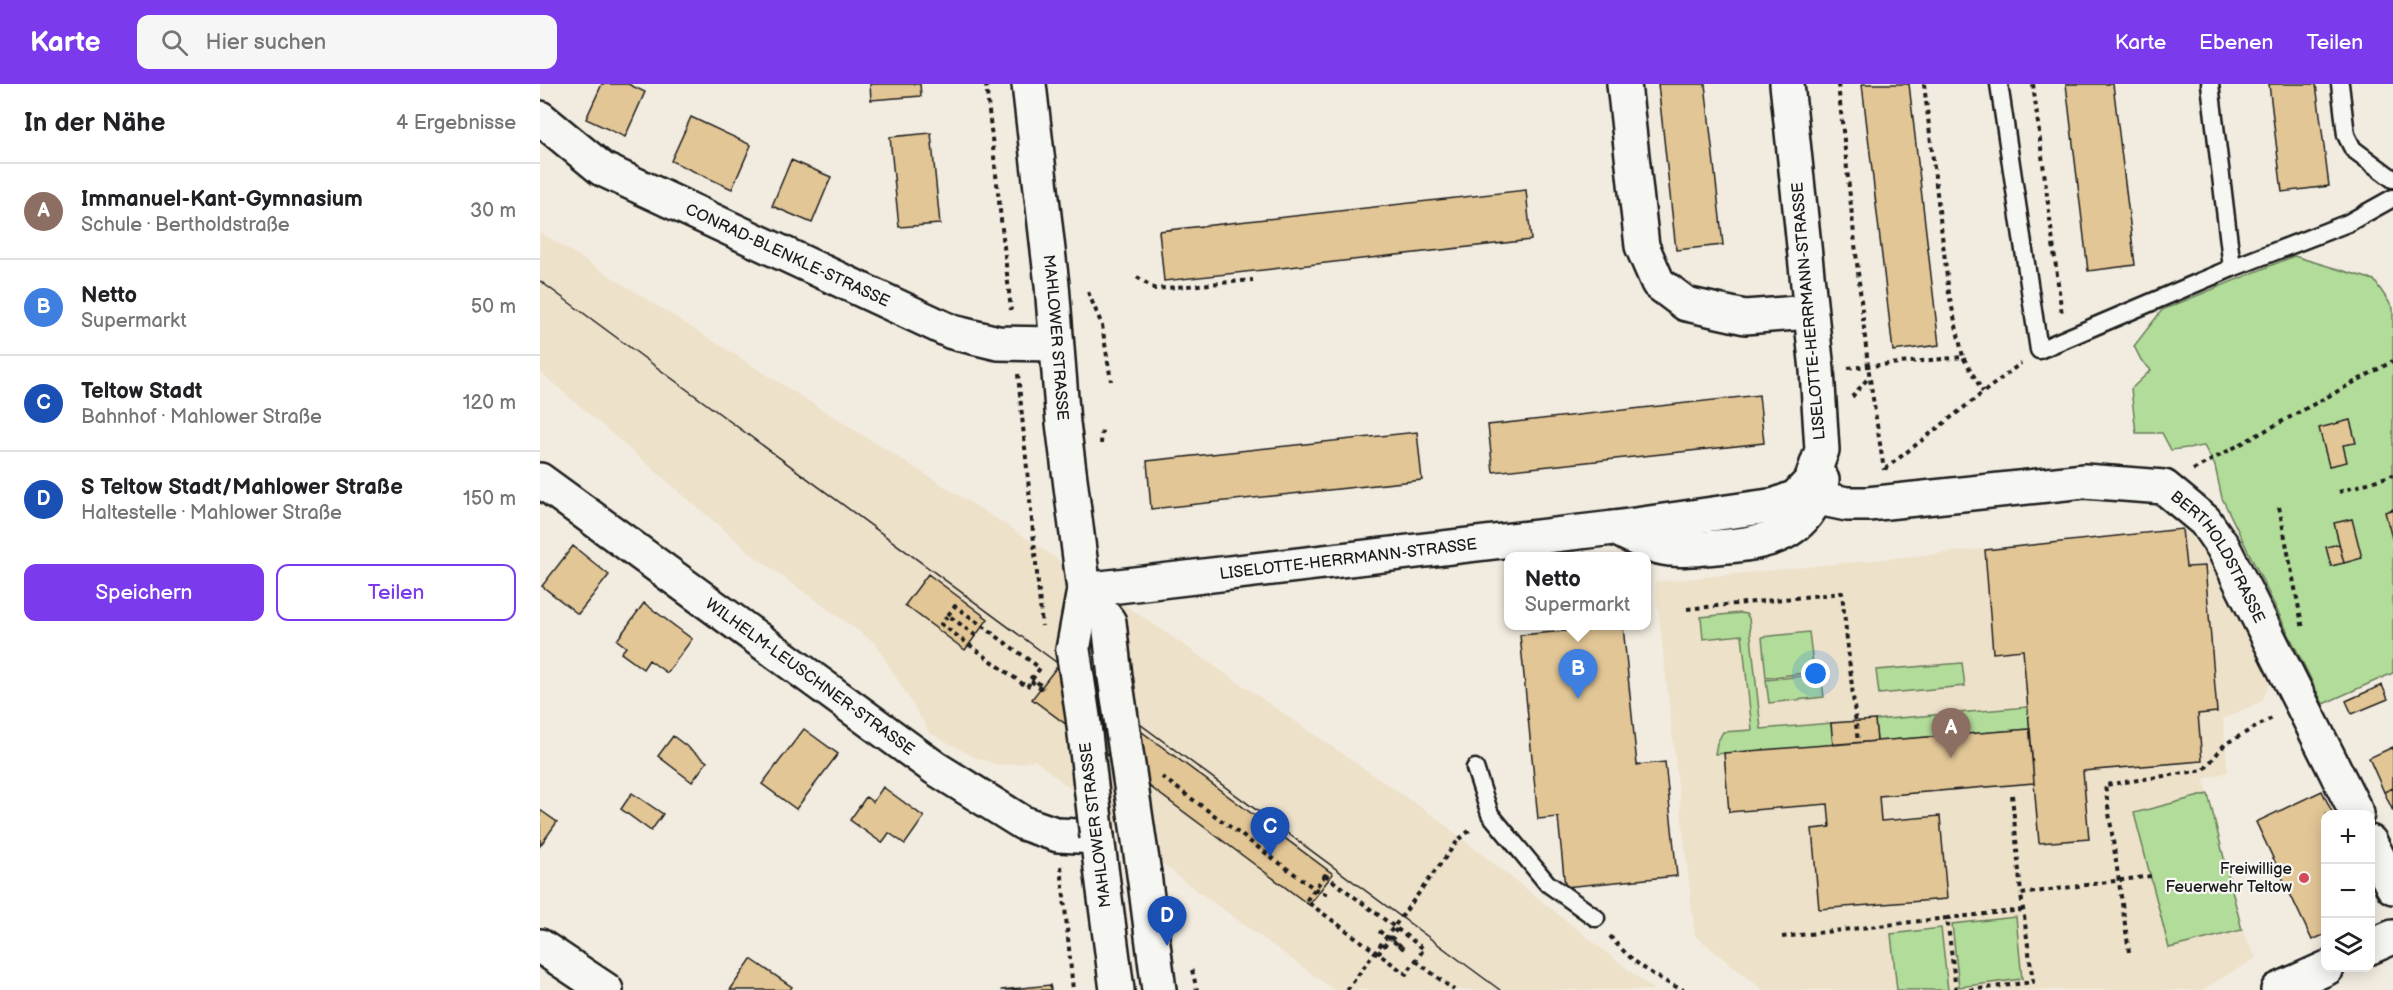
<!DOCTYPE html>
<html lang="de">
<head>
<meta charset="utf-8">
<style>
	body { margin:0; font-family:"Balsamiq Sans",sans-serif; background:#f6f6f6; color:#202124 }
	.controls { position:absolute; right:18px; bottom:18px; display:grid; overflow:hidden; border-radius:12px; box-shadow:0 3px 15px #0003 }
	.controls button { width:54px; height:54px; display:grid; place-items:center; padding:0; border:0; border-bottom:2px solid #e0e0e0; background:#fff; color:#202124; font:30px sans-serif }
	.you { position:absolute; left:1276px; top:590px; width:21px; height:21px; margin:-15px; border:4px solid #fff; border-radius:50%; background:#1a73e8; box-shadow:0 0 0 9px #1a73e833 }
	.badge { display:grid; place-items:center; width:39px; height:39px; border-radius:50%; background:#7c3aed; color:#fff; font-size:20px; font-weight:700 }
	.pin { position:absolute; translate:-50% -50px; filter:drop-shadow(0 2px 3px #0008) }
	.pin::after { content:''; position:absolute; top:32px; width:21px; height:18px; background:inherit; clip-path:polygon(0 0,100% 0,50% 100%) }
	.popup { position:absolute; left:964px; top:468px; width:147px; height:78px; box-sizing:border-box; display:grid; place-content:center; border-radius:12px; background:#fff; filter:drop-shadow(0 2px 4px #0005); font-size:20px; white-space:nowrap; color:#757577 }
	.popup b { font-size:22px; color:#202124 }
	.popup::after { content:''; position:absolute; left:50%; top:100%; margin-left:-12px; border:12px solid transparent; border-top-color:#fff }
	.list { margin:0; padding:0; list-style:none }
	h2 { display:flex; justify-content:space-between; align-items:center; height:78px; margin:0; padding:0 24px; font-size:26px }
	h2 small { font-size:20px; font-weight:400; color:#757577 }
	.list li { display:grid; grid-template-columns:39px 1fr auto; gap:18px; align-items:center; box-sizing:border-box; height:96px; padding:0 24px; border-top:2px solid #e0e0e0 }
	.list b { display:block; font-size:22px; white-space:nowrap }
	.list p { margin:0; font-size:20px; white-space:nowrap; color:#757577 }
	.list em { font-size:20px; font-style:normal; color:#757577 }
	.actions { display:flex; gap:12px; padding:18px 24px }
	.actions a { flex:1; padding:14px 0; border:2px solid #7c3aed; border-radius:12px; text-align:center; font-size:21px; color:#7c3aed }
	.actions .main { background:#7c3aed; color:#fff }
	.icon { flex:none; width:33px; height:33px; fill:none; stroke:currentColor; stroke-width:2; stroke-linecap:round; stroke-linejoin:round }
	.map { position:relative; flex:none; width:1853px; height:906px; overflow:hidden }
	header { display:flex; align-items:center; gap:36px; box-sizing:border-box; height:84px; padding:0 30px; background:#7c3aed; color:#fff }
	header strong { font-size:28px }
	nav { display:flex; gap:33px; margin-inline-start:auto; font-size:21px }
	.search { width:420px; height:54px; background:#f6f6f6; display:flex; align-items:center; gap:15px; box-sizing:border-box; padding:0 21px; border-radius:12px; color:#757577; font-size:22px }
	main { display:flex }
	aside { flex:1; background:#fff }
	.map>svg:first-child { display:block }
	.built { fill:#ede1ca }
	.green { fill:#b2dc99; stroke:#677c5a; stroke-width:1.5 }
	.building { fill:#e2c696; stroke:#1c1c1c; stroke-width:1.5 }
	.lines { fill:none; stroke-linecap:round; stroke-linejoin:round }
	.lane-casing { stroke:#1c1c1c; stroke-width:21 }
	.street-casing { stroke:#1c1c1c; stroke-width:38 }
	.secondary-casing { stroke:#1c1c1c; stroke-width:38 }
	.path { stroke:#1c1c1c; stroke-width:4; stroke-dasharray:4.5 4.5; stroke-linecap:butt }
	.lane { stroke:#f6f6f2; stroke-width:16 }
	.street { stroke:#f6f6f2; stroke-width:33 }
	.secondary { stroke:#f6f6f2; stroke-width:33 }
	.tram { stroke:#1c1c1c; stroke-width:1.5 }
	.secondary-bridge-casing { stroke:#1c1c1c; stroke-width:38; stroke-linecap:butt }
	.path-bridge { stroke:#1c1c1c; stroke-width:4; stroke-dasharray:4.5 4.5; stroke-linecap:butt }
	.secondary-bridge { stroke:#f6f6f2; stroke-width:33 }
	.poi-dot { fill:#d1495b; stroke:#f6f6f2; stroke-width:2 }
	.labels { text-anchor:middle; dominant-baseline:central; stroke-width:4.5; stroke-linejoin:round; paint-order:stroke }
	.street-label { font-size:16px; fill:#1c1c1c; stroke:#f6f6f2 }
	.poi-label { font-size:16px; fill:#1c1c1c; stroke:#f6f6f2; text-anchor:end }
</style>
</head>
<body>
<header>
<strong>Karte</strong>
<div class="search"><svg class="icon" aria-label="search" viewBox="0 0 24 24"><circle cx="10" cy="10" r="6"/><path d="M15 15l6 6"/></svg>Hier suchen</div>
<nav><a>Karte</a><a>Ebenen</a><a>Teilen</a></nav>
</header>
<main>
<aside>
<h2>In der Nähe<small>4 Ergebnisse</small></h2>
<ul class="list">
<li><span class="badge" style="background:#8d6e63">A</span><div><b>Immanuel-Kant-Gymnasium</b><p>Schule · Bertholdstraße</p></div><em>30 m</em></li>
<li><span class="badge" style="background:#3f7fe0">B</span><div><b>Netto</b><p>Supermarkt</p></div><em>50 m</em></li>
<li><span class="badge" style="background:#1a4fb4">C</span><div><b>Teltow Stadt</b><p>Bahnhof · Mahlower Straße</p></div><em>120 m</em></li>
<li><span class="badge" style="background:#1a4fb4">D</span><div><b>S Teltow Stadt/Mahlower Straße</b><p>Haltestelle · Mahlower Straße</p></div><em>150 m</em></li>
</ul>
<div class="actions"><a class="main">Speichern</a><a>Teilen</a></div>
</aside>
<div class="map">
<svg width="1853" height="906" viewBox="0 0 1853 906">
	<rect width="100%" height="100%" fill="#f2ece0"/>
	<filter id="ink" filterUnits="userSpaceOnUse"><feTurbulence type="fractalNoise" baseFrequency=".0167" numOctaves="2"/><feDisplacementMap in="SourceGraphic" scale="12" xChannelSelector="R" yChannelSelector="G"/><feConvolveMatrix kernelMatrix="1 2 1 2 8 2 1 2 1" color-interpolation-filters="sRGB"/></filter>
	<g filter="url(#ink)">
		<!-- built -->
		<path class="built" d="M0,148L482,451L641,559L895,733L1114,906H794L641,795L495,676L478,680L458,681L434,673L390,649L335,559L214,472L0,288Z
			M1642,445L1659,455L1731,597L1722,617L1683,635L1688,688L1664,695L1702,846L1716,874L1662,906H1223L1155,852L1115,498Z"/>
		<!-- green -->
		<path class="green" d="M1754,172L1834,196L1853,224V589L1783,620L1682,414L1675,382L1664,362L1631,366L1622,349H1596L1591,305L1611,286L1601,276L1594,262L1622,226Z
			M1200,529L1206,530L1209,534L1221,645L1291,639L1293,661L1175,670L1177,659L1183,648L1212,646L1202,551L1163,555L1161,533Z
			M1269,548L1274,588L1226,594L1222,553Z
			M1422,579L1425,602L1339,610L1336,586Z
			M1281,590L1284,613L1229,619L1226,596Z
			M1488,623L1490,645L1337,657L1335,636Z
			M1668,710L1702,846L1629,864L1594,729Z
			M1476,833L1482,895L1419,903L1412,840Z
			M1401,844L1408,906H1357L1351,850Z"/>
		<!-- building -->
		<path class="building" d="M62,0H88L105,8L85,53L46,35Z
			M330,0H380L381,12L331,16Z
			M1118,0H1165L1183,161L1136,166Z
			M1322,0H1369L1399,261L1353,267Z
			M1526,0H1573L1595,181L1548,187Z
			M1729,0H1776L1789,102L1742,108Z
			M151,33L211,61L192,105L131,77Z
			M391,49L400,140L359,143L350,53Z
			M251,76L291,93L272,139L232,122Z
			M986,106L991,156L624,197L619,147Z
			M1219,311L1224,359L953,388L948,341Z
			M1810,336L1816,359L1803,361L1807,378L1789,382L1779,344Z
			M877,348L882,396L611,425L607,377Z
			M1853,425V458L1845,428Z
			M1812,435L1822,474L1804,479L1794,439Z
			M1642,445L1646,483L1665,482L1677,628L1658,630L1662,677L1543,687L1549,755L1499,759L1483,566L1453,569L1445,466Z
			M1799,460L1804,479L1791,482L1786,463Z
			M33,462L69,491L38,530L2,502Z
			M388,490L448,535L425,566L365,521Z
			M104,519L152,555L127,589L109,576L103,585L81,569L86,563L77,556Z
			M1083,542L1097,681L1125,678L1137,792L1025,803L1018,733L998,735L980,551Z
			M516,584L793,790L769,821L492,615Z
			M1842,601L1848,615L1812,630L1806,617Z
			M1335,636L1337,657L1293,661L1291,639Z
			M264,645L298,670L256,725L222,700Z
			M1490,645L1494,699L1339,712L1341,737L1400,732L1407,815L1279,825L1272,745L1290,743L1288,720L1189,728L1184,669Z
			M133,652L167,678L152,698L118,672Z
			M1853,663V704L1844,708L1829,674Z
			M343,703L384,733L365,760L349,749L342,759L310,736L326,713L333,718Z
			M1853,704V727L1844,708Z
			M1782,707L1793,730H1786V850L1772,856L1716,738Z
			M92,709L123,730L111,747L81,725Z
			M0,726L17,738L0,762Z
			M211,875L252,903L250,906H190Z
			M510,901L511,906H461Z"/>
		<g class="lines">
			<defs>
				<path id="lane" d="M1459,0L1499,266L1692,184L1808,139L1853,114
					M1670,0L1692,184
					M1800,0L1806,51L1813,65L1853,95
					M935,684L950,730L1007,799L1056,834"/>
				<g id="street">
					<path d="M1084,0L1102,162L1118,199L1146,220L1205,233L1270,228"/>
					<path id="s1" d="M0,34L62,85L412,248L458,259L516,260"/>
					<path id="s2" d="M0,396L395,684L483,739L518,751L557,753"/>
					<path id="s3" d="M1278,414L1307,420H1328L1544,397L1624,403L1665,437L1683,463L1817,730"/>
					<path d="M1074,444C1092,452 1110,463 1130,465C1145,467 1161,464 1176,463C1228,459 1268,452 1282,396"/>
					<path id="s4" d="M544,506L1074,444L1236,421L1256,413L1271,397L1282,366L1277,286L1247,0"/>
					<path d="M1830,758L1853,803"/>
					<path d="M0,862L66,906"/>
					<path d="M1830,863L1853,853"/>
					<path d="M1738,906L1787,884"/>
				</g>
				<g id="secondary">
					<path id="s5" d="M489,0L512,201L523,339L544,506L533,566"/>
					<path d="M544,506L569,538L575,593"/>
					<path d="M557,753L577,906"/>
					<path d="M604,790L619,906"/>
				</g>
			</defs>
			<!-- lane casing -->
			<use href="#lane" class="lane-casing"/>
			<!-- street casing -->
			<use href="#street" class="street-casing"/>
			<!-- secondary casing -->
			<use href="#secondary" class="secondary-casing"/>
			<!-- path -->
			<path class="path" d="M446,0L471,226
				M1298,0L1328,282L1344,386
				M1384,0L1409,210L1423,273
				M1493,0L1522,231
				M597,193L615,205L713,196
				M548,208L562,241L571,297
				M1308,284L1423,273L1443,308
				M478,290L502,542
				M1312,313L1329,293
				M561,360L562,345
				M1345,385L1481,279
				M1653,386L1853,277
				M1799,408L1853,391
				M1739,423L1763,545
				M1147,525L1302,509L1318,659
				M408,531L415,522L500,584L487,603L401,540L408,531L436,552
				M490,592L504,604
				M491,597L505,607
				M622,693L775,805L788,811
				M1472,711L1481,810
				M919,755L933,744
				M521,782L533,906
				M785,791L884,865L866,890L766,817Z
				M839,847L846,852
				M1070,852C1089,876 1116,895 1144,906
				M851,853L864,865
				M1242,853L1407,834
				M1589,868L1565,701L1664,686L1685,660L1734,633
				M838,870L857,845
				M876,877L914,906
				M652,886L657,906
				M1416,906L1407,834L1483,826
				M1430,906L1493,898L1481,810L1611,792"/>
			<!-- lane -->
			<use href="#lane" class="lane"/>
			<!-- street -->
			<use href="#street" class="street"/>
			<!-- secondary -->
			<use href="#secondary" class="secondary"/>
			<!-- tram -->
			<path class="tram" d="M0,197L960,906"/>
			<defs>
				<path id="secondary-bridge" d="M533,566L543,633L557,753
					M575,593L604,790"/>
			</defs>
			<!-- secondary-bridge casing -->
			<use href="#secondary-bridge" class="secondary-bridge-casing"/>
			<!-- path-bridge -->
			<path class="path-bridge" d="M846,852L864,865
				M807,906L919,755"/>
			<!-- secondary-bridge -->
			<use href="#secondary-bridge" class="secondary-bridge"/>
		</g>
	</g>
	<!-- markers -->
	<circle class="poi-dot" cx="1764" cy="794" r="6"/>
	<g class="labels">
		<!-- street labels -->
		<g class="street-label">
			<text stroke="none"><textPath href="#s1" startOffset="285">CONRAD-BLENKLE-STRASSE</textPath></text>
			<text transform="translate(1269 227) rotate(-95)">LISELOTTE-HERRMANN-STRASSE</text>
			<text stroke="none"><textPath href="#s5" startOffset="255">MAHLOWER STRASSE</textPath></text>
			<text stroke="none"><textPath href="#s4" startOffset="266">LISELOTTE-HERRMANN-STRASSE</textPath></text>
			<text stroke="none"><textPath href="#s3" startOffset="438">BERTHOLDSTRASSE</textPath></text>
			<text stroke="none"><textPath href="#s2" startOffset="334">WILHELM-LEUSCHNER-STRASSE</textPath></text>
			<text transform="translate(556 741) rotate(-97)">MAHLOWER STRASSE</text>
		</g>
		<!-- poi labels -->
		<g class="poi-label">
			<text x="1752" y="785">Freiwillige<tspan x="1752" dy="18">Feuerwehr Teltow</tspan></text>
		</g>
	</g>
</svg>
<div class="controls">
<button>+</button>
<button>−</button>
<button><svg class="icon" aria-label="layers" viewBox="0 0 24 24"><path d="M12 4l9 5-9 5-9-5zM3 14l9 5 9-5"/></svg></button>
</div>
<div class="you"></div>
<div class="pin badge" style="left:1411px;top:674px;background:#8d6e63">A</div>
<div class="pin badge" style="left:1038px;top:615px;background:#3f7fe0">B</div>
<div class="popup"><b>Netto</b>Supermarkt</div>
<div class="pin badge" style="left:730px;top:773px;background:#1a4fb4">C</div>
<div class="pin badge" style="left:627px;top:862px;background:#1a4fb4">D</div>
</div>
</main>
</body>
</html>
